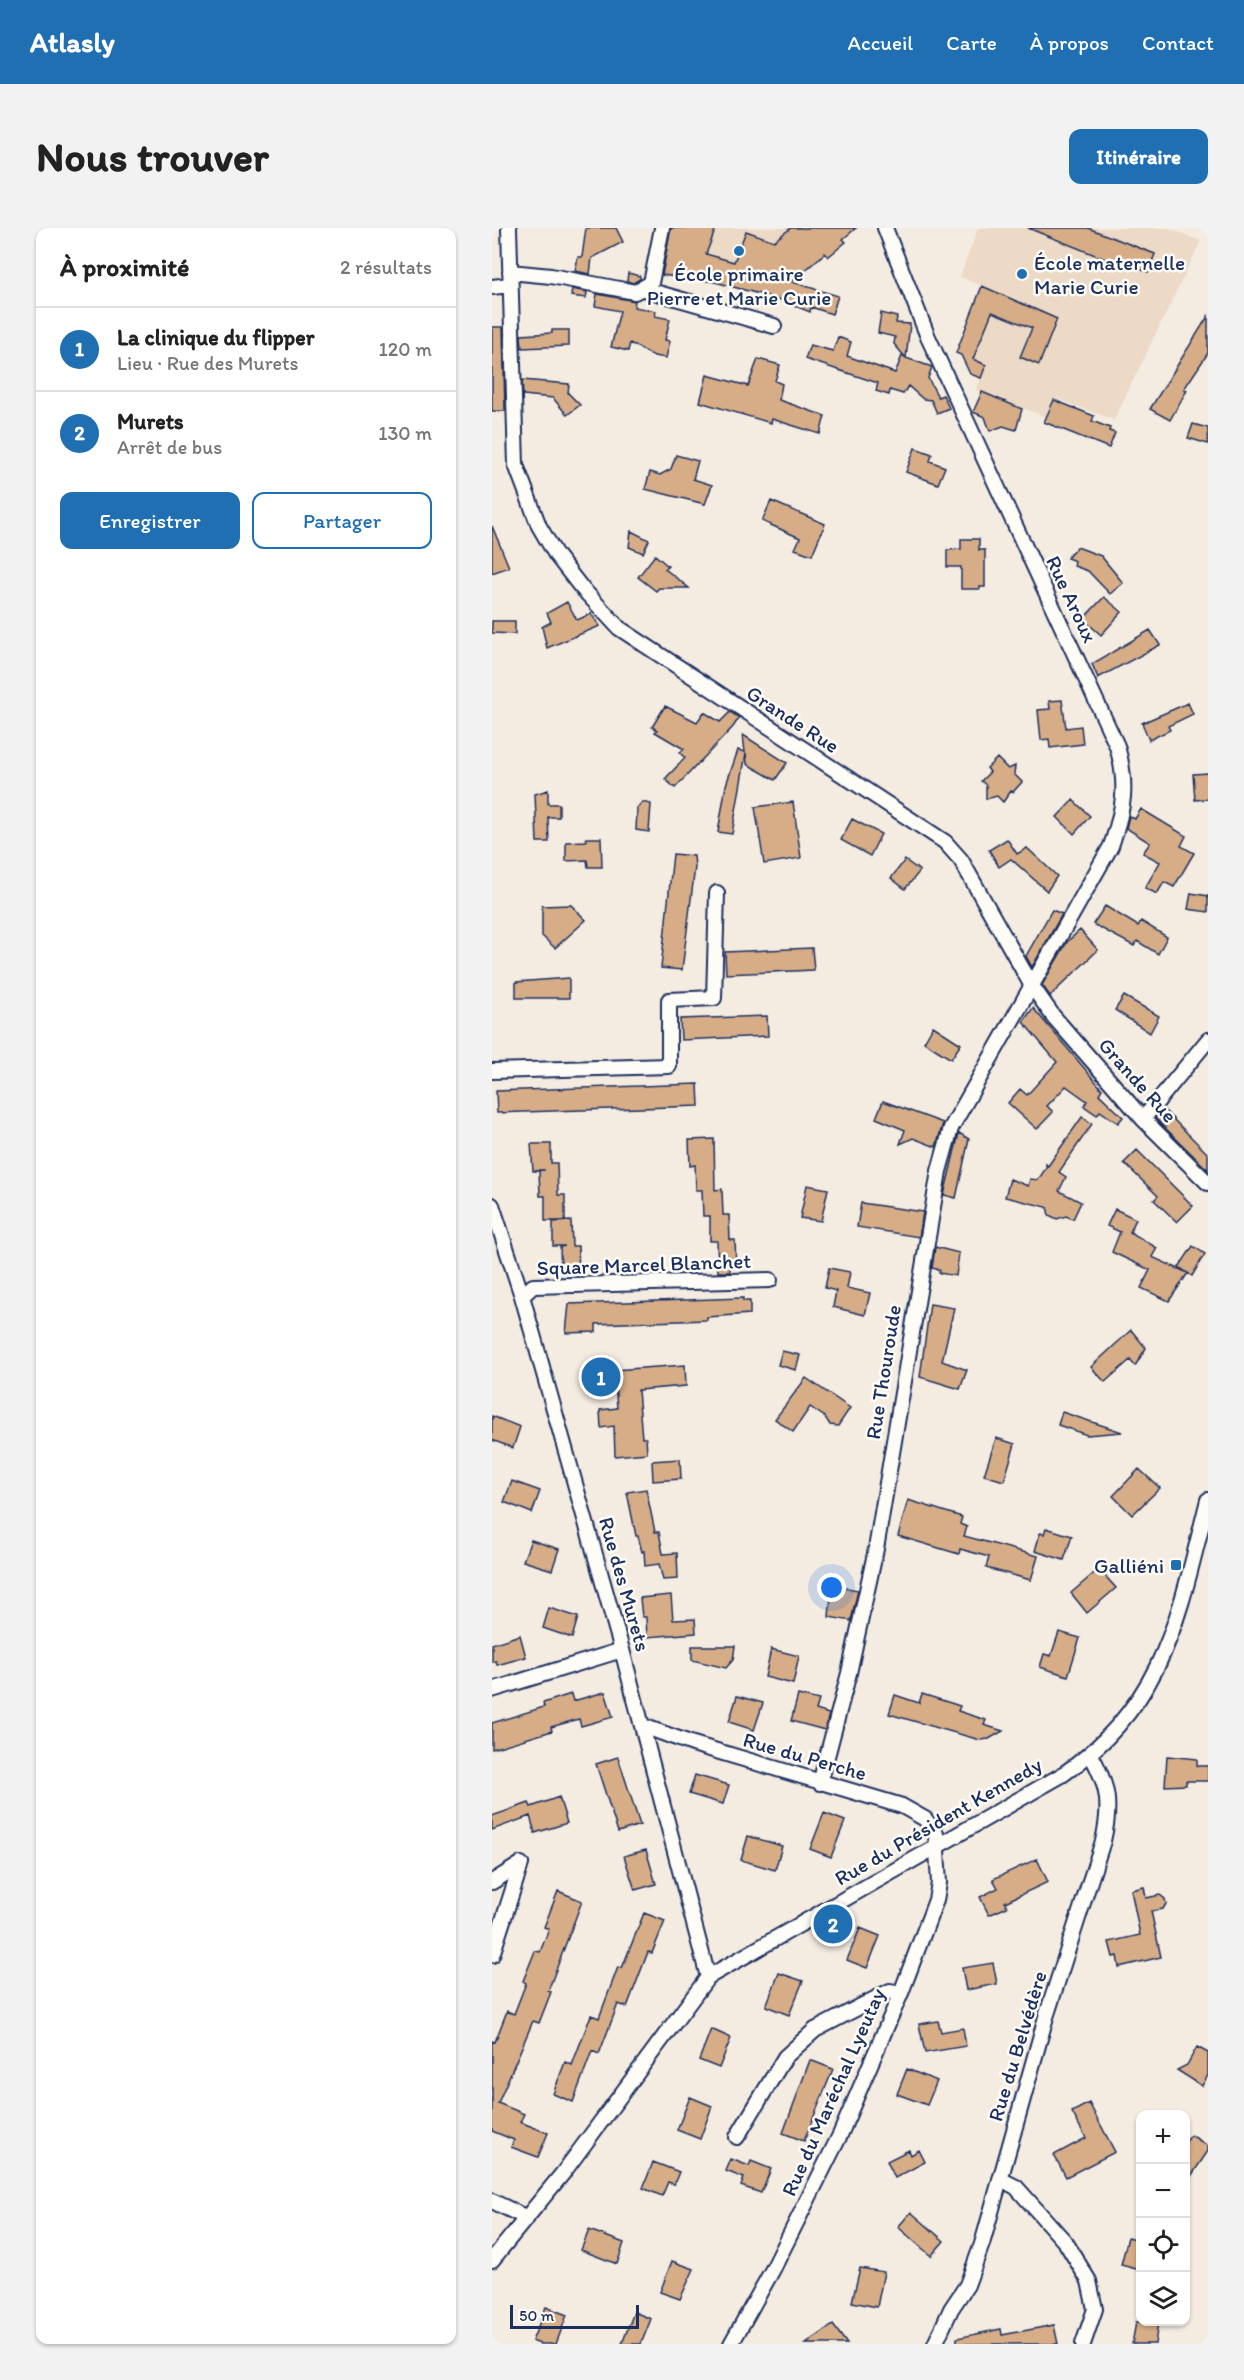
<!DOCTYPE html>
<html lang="fr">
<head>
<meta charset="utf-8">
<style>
	body { margin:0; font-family:Itim,sans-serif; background:#f2f2f2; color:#222 }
	.controls { position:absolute; right:18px; bottom:18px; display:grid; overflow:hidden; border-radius:12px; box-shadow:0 2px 4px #0004 }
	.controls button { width:54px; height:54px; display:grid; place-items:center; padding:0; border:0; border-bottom:2px solid #e0e0e0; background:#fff; color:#222; font:30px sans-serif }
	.scale { position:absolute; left:18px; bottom:15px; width:129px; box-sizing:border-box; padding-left:6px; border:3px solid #1b2f5e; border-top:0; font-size:16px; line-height:21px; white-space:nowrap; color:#1b2f5e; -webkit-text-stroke:4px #fdfcf7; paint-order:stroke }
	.you { position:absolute; left:340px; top:1360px; width:21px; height:21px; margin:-15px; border:4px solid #fff; border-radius:50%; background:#1a73e8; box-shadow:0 0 0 9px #1a73e833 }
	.badge { display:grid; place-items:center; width:39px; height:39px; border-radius:50%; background:#1f6fb2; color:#fff; font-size:20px; font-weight:700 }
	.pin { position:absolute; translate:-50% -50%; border:3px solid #fff; box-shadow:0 2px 6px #0006 }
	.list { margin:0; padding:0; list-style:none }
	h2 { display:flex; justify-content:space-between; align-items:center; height:78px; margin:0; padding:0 24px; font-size:26px }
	h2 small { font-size:20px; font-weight:400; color:#767676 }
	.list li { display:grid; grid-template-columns:39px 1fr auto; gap:18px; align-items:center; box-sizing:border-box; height:84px; padding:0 24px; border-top:2px solid #e0e0e0 }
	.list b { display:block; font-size:22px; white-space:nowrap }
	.list p { margin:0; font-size:20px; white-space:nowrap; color:#767676 }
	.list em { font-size:20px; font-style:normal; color:#767676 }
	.actions { display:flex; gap:12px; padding:18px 24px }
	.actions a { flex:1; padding:14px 0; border:2px solid #1f6fb2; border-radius:12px; text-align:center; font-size:21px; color:#1f6fb2 }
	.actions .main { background:#1f6fb2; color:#fff }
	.icon { flex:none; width:33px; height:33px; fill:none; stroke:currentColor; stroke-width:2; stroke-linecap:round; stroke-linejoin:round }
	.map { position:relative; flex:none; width:716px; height:2116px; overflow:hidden; border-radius:12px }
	header { display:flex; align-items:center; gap:36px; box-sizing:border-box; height:84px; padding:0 30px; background:#1f6fb2; color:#fff }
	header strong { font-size:28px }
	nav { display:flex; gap:33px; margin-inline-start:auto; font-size:21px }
	.intro { display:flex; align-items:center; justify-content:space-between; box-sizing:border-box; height:144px; padding:0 36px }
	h1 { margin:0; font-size:42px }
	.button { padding:15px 27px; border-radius:12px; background:#1f6fb2; color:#fff; font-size:21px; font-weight:700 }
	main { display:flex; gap:36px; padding:0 36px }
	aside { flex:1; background:#fff; border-radius:12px; box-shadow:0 2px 4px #0004 }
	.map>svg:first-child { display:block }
	.built { fill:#ecd9c6 }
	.building { fill:#d6ad87; stroke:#1b2f5e; stroke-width:1.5 }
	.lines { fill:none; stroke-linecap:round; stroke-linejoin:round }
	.street-casing { stroke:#1b2f5e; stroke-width:18 }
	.street { stroke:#fdfcf7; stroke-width:14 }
	.poi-dot { fill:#1f6fb2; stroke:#fdfcf7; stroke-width:2 }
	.labels { text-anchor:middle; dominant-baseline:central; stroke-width:5; stroke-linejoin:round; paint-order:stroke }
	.poi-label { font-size:21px; fill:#1b2f5e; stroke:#fdfcf7; text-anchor:start }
	.street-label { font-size:21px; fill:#1b2f5e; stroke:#fdfcf7 }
</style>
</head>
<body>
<header>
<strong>Atlasly</strong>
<nav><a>Accueil</a><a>Carte</a><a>À propos</a><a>Contact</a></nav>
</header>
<div class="intro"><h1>Nous trouver</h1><a class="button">Itinéraire</a></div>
<main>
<aside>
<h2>À proximité<small>2 résultats</small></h2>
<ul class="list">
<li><span class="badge">1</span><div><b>La clinique du flipper</b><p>Lieu · Rue des Murets</p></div><em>120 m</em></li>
<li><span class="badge">2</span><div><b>Murets</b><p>Arrêt de bus</p></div><em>130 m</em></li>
</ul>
<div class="actions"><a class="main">Enregistrer</a><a>Partager</a></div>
</aside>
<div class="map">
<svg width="716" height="2116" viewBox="0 0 716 2116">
	<rect width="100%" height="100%" fill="#f5ece1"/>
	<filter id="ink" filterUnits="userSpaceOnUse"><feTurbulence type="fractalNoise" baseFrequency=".0167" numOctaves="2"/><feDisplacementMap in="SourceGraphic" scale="12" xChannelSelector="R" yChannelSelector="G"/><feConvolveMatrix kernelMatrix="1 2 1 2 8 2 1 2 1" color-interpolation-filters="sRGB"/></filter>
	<g filter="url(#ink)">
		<!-- built -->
		<path class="built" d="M187,0H300V49L209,26Z
			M486,0H676L709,13L622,192L563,170L554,189L484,162L489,150L478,146L470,127L464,125L490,58L468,49Z"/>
		<!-- building -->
		<path class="building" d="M94,0H124L131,14L100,30L98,46L83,43L86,29H90Z
			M179,0H224L214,26L242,34L254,3L282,13L299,0H364L351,11L354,14L336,29L333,25L300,54L346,68L340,86L319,79L318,84L286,71L223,54L170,47Z
			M536,0H596L663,26L656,44L639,38L638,41Z
			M136,45L148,48V51L141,55L135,53Z
			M490,58L565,91L547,137L528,129L540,100L500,84L481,131L494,137L489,150L478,146L469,127L464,125Z
			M80,61L95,64L94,70L79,68Z
			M105,66L143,73L142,79L164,83L163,88L178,91L173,112L178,113L174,130L162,128L138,115L136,123L119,119L128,83L103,78Z
			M389,85L405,89L404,95L418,96L414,130L440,139L436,150L446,169L451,167L457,180L445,185L439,172L431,171L416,158L411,166L398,162L397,167L384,163L386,155L313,131L318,117L341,123L346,109L359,114L355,128L403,145L410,128L413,129L402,116L403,109L386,105Z
			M716,88V125L692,161L695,162L678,192L658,181Z
			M0,99H11L13,183H0Z
			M60,102H77V118L30,120L29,107L60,105Z
			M266,131L288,137L283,153L290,156L287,172L333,188L328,206L280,191L279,195L208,174L215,147L256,158Z
			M30,152L77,156L76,165L88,177L75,187L61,170L31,167Z
			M490,164L530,181L524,202L511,198L498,203L493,189L481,184Z
			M562,172L602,188L600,193L618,200L617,203L623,205L617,220L552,194Z
			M701,196L716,200V216L696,210Z
			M423,220L440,226L438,233L453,239L446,256L414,244Z
			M184,227L206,233L201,251L220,257L213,276L153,261L158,244L168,247L179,241Z
			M279,273L333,296L320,327L303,321L308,310L270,293Z
			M0,298L17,339L0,345Z
			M139,303L157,312L151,325L137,319Z
			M469,311H487V322H493V359H488V361H469V339H455V322L469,321Z
			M585,319L609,328L631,355L618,366L596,343L582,338L583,333L575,330Z
			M163,327L176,338L173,341L197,360H167L164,363L146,349Z
			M612,369L630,384L609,407L591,391Z
			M75,374L85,392L99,386L108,398L55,420L50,399L59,394L55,385Z
			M0,393H23V406L0,405Z
			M658,402L668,417L606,450L600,436Z
			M570,472L574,500L589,498L591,516L558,520L557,511L549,512L546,482L558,481L557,473Z
			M696,475L701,486L676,498L678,502L657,512L650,495Z
			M173,478L205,494L212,484L228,494L238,484L247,490L241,499L183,560L173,551L193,530L188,525L192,521L163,504L165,502L160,499Z
			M251,507L295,535L283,552L255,536L254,525L240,606L226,604L234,557L246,522L253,524Z
			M505,530L516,541L523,538L522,546L530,554L521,564L519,563L511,574L505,568L494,571V557L489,553L498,544L495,540Z
			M716,545V571L703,572L701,546Z
			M56,562V576H67V589H56L57,614H45L43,566Z
			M581,572L598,588L582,606L565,589Z
			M150,574L159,576L157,604L144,602L145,580Z
			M301,574L309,630L272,636L263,579Z
			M649,581L694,608L689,618L702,625L682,659L672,654L665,666L653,660L668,634L651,625L658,615L634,600L637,588L643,591Z
			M360,591L389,606L378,628L349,612Z
			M94,610H109L110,639H96L95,632L74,633V614L94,613Z
			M515,611L525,626L535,620L565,648L555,663L519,631L507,639L497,622Z
			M181,626L202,628L203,639L190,742L169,740Z
			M413,632L428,643L413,661L399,650Z
			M699,665L716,668V684L696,681Z
			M79,677L94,692L63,720L50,708V678Z
			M613,678L646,698L649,693L675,709L666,726L645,713L642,718L601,696Z
			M560,682L570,686L540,739L534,728Z
			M588,702L606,722L558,768L550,757L575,714Z
			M320,720L322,742L234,746L233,724Z
			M77,750V770H24V754Z
			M632,768L667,788L658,805L623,782Z
			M541,780L610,861L607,866L631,889L626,895L608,883L605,887L592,878L595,873L574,858L555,878L561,884L545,901L516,875L528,861L535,867L565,834L531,794Z
			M275,788L276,808L189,812L188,791Z
			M441,798L469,816L459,831L432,814Z
			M206,856L207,878L5,885L4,863Z
			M391,873L451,895L444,919L421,910L408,916L413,902L384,890Z
			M671,881L716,926V942L663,890Z
			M590,889L600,896L567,944L574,949L567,963L589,974L581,991L574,988L565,991L557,987L555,979L513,969L518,951L536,958L538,951L546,952L554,940V936L556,938Z
			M467,905L477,911L464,970L452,967Z
			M222,911L223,962L230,961L231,987H237L238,1012H243L244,1038H238V1044H226L225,1013H218V988H211L210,962H204L203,937L198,938L197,912Z
			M39,916H59V935H65L66,967H73V993H53V968H48L47,942H53L41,943Z
			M645,922L701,978L685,994L662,972L666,968L632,935Z
			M315,957L336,961L329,993L308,990Z
			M369,975L431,984L427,1009L365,999Z
			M623,981L644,991L638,1004L665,1020L660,1029L696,1045L677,1073L649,1060L658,1042L620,1024L628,1004L615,998Z
			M79,993L80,1018H86L87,1044L69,1045L68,1019L73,1018H61V994Z
			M701,1018L713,1026L700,1048L687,1039Z
			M443,1019L467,1025L464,1048L447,1045L448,1042L440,1040Z
			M337,1040L358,1044L355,1060L378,1065L373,1087L341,1079L344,1063L333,1060Z
			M251,1070V1073H258V1086L215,1089V1092L104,1096V1104L74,1105L77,1076Z
			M438,1076L462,1080L450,1133L475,1142L468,1161L428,1149Z
			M639,1102L654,1120L643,1138L638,1132L613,1154L599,1139Z
			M290,1123L308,1127L304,1142L286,1137Z
			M193,1137L194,1158L146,1162L150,1210H154L155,1225L123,1228L122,1198L109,1200L108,1182L125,1180L122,1142Z
			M314,1150L358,1180L346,1198L338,1197L333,1189L318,1179L301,1204L283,1191Z
			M570,1184L630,1204L595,1207L566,1197Z
			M0,1188L28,1199L21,1220L0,1212Z
			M504,1210L523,1216L512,1253L492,1247Z
			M188,1231L189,1251L161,1253L160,1233Z
			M647,1241L668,1260L640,1287L621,1268Z
			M20,1253L48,1263L40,1285L12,1274Z
			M154,1261L163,1304H167L171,1326L185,1325L186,1351L171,1352L167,1336L153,1338L152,1323L150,1324L146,1308H144L135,1264Z
			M416,1272L470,1289L468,1296L475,1299L472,1308L546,1328L539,1352L494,1340L497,1329L468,1321L467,1326L406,1308Z
			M554,1300L580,1308L572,1332L543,1323L548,1305L552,1306Z
			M39,1312L67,1321L60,1342L31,1333Z
			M607,1341L624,1360L595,1385L579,1365Z
			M340,1357L366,1362L359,1393L337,1389Z
			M179,1367L181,1392L203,1391L204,1405L155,1409L154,1389H150L148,1370Z
			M57,1380L86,1389L80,1410L51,1400Z
			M567,1404L588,1410L576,1448L548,1439L552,1426L559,1428Z
			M28,1407L34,1429L5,1437L4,1433L0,1434V1416Z
			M200,1418H243L241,1432L234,1440L200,1432Z
			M279,1421L307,1428L301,1456L273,1449Z
			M113,1464L121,1489L89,1498L87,1491L59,1499L60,1503L0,1521V1495L52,1479L51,1475L79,1466L81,1473Z
			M430,1466L468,1478L466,1483L494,1492L492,1497L511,1503L497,1511L488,1512L397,1486L403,1467L427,1475Z
			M306,1467L327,1472L324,1482L337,1486L333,1502L299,1493Z
			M245,1468L271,1475L262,1502L237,1494Z
			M675,1528L705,1531V1538H716V1553H694V1557L673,1558Z
			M126,1529L148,1597L126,1604L104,1536Z
			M203,1547L237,1557L231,1576L197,1566Z
			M67,1569L75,1595L43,1605L38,1588L0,1602V1588L37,1575L39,1579Z
			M332,1585L353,1593L339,1629L318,1621Z
			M256,1608L290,1618L283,1642L249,1632Z
			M154,1622L164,1656L143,1662L132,1628Z
			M545,1631L556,1654L513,1674L515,1679L497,1687L488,1669L506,1660L501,1651Z
			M652,1659L654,1670L668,1667L673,1671L674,1676L671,1681L659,1683L669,1729L627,1739L625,1728L621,1729L617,1714L648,1707L639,1662Z
			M66,1663L90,1673L56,1763L59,1764L47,1795L41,1793L6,1875L32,1886L28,1894L56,1905L46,1929L19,1919L22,1912L0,1903V1813L3,1814L15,1783L22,1786L34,1755L31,1753L43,1723L48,1724L57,1701L52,1699Z
			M152,1685L173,1693L160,1725L156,1724L135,1779L126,1776L107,1826L100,1823L81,1874L61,1866L73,1834L80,1837L99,1787L107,1790L126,1739L130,1740Z
			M368,1700L388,1708L375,1740L355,1732Z
			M501,1735L505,1756L474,1762L470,1740Z
			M287,1745L311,1753L297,1787L274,1778Z
			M446,1793L449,1804L471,1800L474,1818L433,1825L427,1796Z
			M219,1801L239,1810L227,1840L207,1832Z
			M705,1819L716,1825V1847L710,1858L685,1842L695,1837Z
			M318,1832L341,1841L312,1913L291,1905Z
			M415,1841L445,1853L435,1877L405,1866Z
			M198,1869L220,1878L208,1911L185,1902Z
			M597,1875L623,1924L574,1949L562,1927L594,1910L580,1884Z
			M699,1907L716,1918V1923L693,1957V1915Z
			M417,1922L419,1927L427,1922L433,1934L403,1950L395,1933Z
			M239,1931L257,1938L259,1933L279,1941L269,1965L249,1958L252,1950L234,1943Z
			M161,1934L187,1944L182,1956L176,1954L170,1968L151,1960Z
			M419,1984L452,2013L439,2028L406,1999Z
			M97,2002L132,2015L125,2036L89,2022Z
			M636,2009L648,2012V2042L629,2037Z
			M180,2033L202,2041L188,2071L168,2064Z
			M368,2040L392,2044L385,2079L360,2074Z
			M54,2079L75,2087L64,2116H48L40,2113Z
			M142,2084L159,2091L149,2116H130Z
			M644,2094H666L663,2116H640Z
			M341,2097L355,2116H314Z
			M562,2097L566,2116H465V2110L509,2101L510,2107Z"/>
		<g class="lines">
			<defs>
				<path id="street" d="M17,0L24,237L47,298L64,327L88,358L127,400L453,614L469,632L540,758L561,788L651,891L716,955
					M18,44L59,48L143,64L159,55L170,0
					M0,59L18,57
					M152,61L282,98
					M0,843L177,838V772L222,770L225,665
					M651,891L716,812
					M0,977L30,1068L130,1422L216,1749
					M30,1068L41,1058L278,1052
					M0,1462L130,1422
					M151,1498L201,1516L410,1578L433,1591L444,1606L447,1655L444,1672L409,1765L348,1907L281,2041L239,2116
					M328,1555L357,1445L384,1321L447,943L459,900L619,618C632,581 636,557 625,518L436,109L393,0
					M0,1654L29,1636L0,1727
					M245,1909L293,1829L323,1802L398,1763L409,1765
					M508,1951L524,1959L574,2015L597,2053L603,2081L591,2116
					M0,1973L35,1990
					M0,2032L71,1945L216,1749L570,1547C674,1476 687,1385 716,1272
					M443,2116L459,2081L475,2057L490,2016L554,1789L611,1613C619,1578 617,1559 599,1527"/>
			</defs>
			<!-- street casing -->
			<use href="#street" class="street-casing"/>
			<!-- street -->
			<use href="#street" class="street"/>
		</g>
	</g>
	<!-- markers -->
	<g class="poi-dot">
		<circle cx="247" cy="23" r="6"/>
		<circle cx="530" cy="46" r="6"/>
		<rect x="678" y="1331" width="12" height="12" rx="3"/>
	</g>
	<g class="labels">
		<!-- poi labels -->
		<g class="poi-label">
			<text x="542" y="34">École maternelle<tspan x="542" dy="24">Marie Curie</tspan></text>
			<text x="247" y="45" text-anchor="middle">École primaire<tspan x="247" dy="24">Pierre et Marie Curie</tspan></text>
			<text x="672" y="1337" text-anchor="end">Galliéni</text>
		</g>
		<!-- street labels -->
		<g class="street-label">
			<text transform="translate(580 371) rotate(65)">Rue Aroux</text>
			<text transform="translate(301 491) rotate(33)">Grande Rue</text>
			<text transform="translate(646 852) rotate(48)">Grande Rue</text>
			<text transform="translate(152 1036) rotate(-2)">Square Marcel Blanchet</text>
			<text transform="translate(391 1144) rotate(-81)">Rue Thouroude</text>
			<text transform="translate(133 1356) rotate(74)">Rue des Murets</text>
			<text transform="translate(313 1528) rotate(16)">Rue du Perche</text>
			<text transform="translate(446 1593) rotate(-30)">Rue du Président Kennedy</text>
			<text transform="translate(525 1818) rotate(-73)">Rue du Belvédère</text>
			<text transform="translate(341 1864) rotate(-66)">Rue du Maréchal Lyeutay</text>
		</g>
	</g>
</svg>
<div class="controls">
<button>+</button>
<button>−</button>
<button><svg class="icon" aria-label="locate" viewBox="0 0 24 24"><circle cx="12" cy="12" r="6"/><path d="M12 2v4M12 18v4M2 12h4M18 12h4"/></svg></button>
<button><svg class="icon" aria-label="layers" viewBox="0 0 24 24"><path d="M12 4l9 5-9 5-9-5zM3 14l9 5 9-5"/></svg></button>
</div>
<div class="scale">50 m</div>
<div class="you"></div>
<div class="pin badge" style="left:109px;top:1149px">1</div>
<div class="pin badge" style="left:341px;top:1696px">2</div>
</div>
</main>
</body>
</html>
